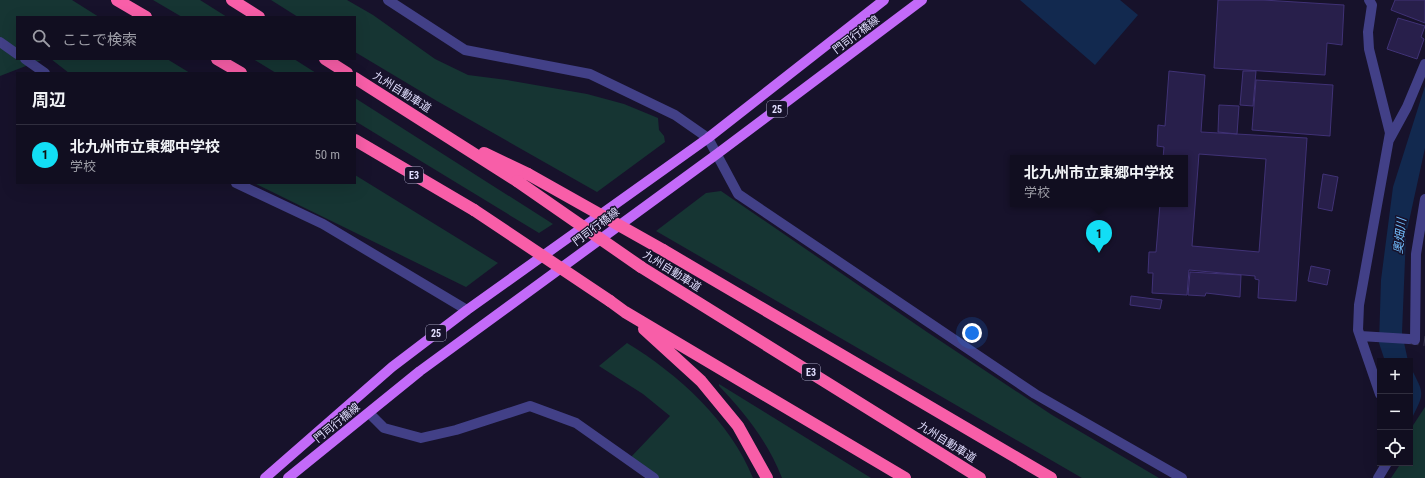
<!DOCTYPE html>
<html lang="ja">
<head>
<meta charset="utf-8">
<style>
	body { margin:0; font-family:"Roboto Condensed","Noto Sans JP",sans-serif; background:#1e1c2d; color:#f1f3f6 }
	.controls { position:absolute; right:12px; bottom:12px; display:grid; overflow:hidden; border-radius:0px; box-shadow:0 4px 16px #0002 }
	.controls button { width:36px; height:36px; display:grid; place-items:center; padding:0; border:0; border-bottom:1px solid #302e3e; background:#110e20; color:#f1f3f6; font:20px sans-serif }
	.you { position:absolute; left:972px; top:333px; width:14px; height:14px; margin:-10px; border:3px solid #fff; border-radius:50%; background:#1a73e8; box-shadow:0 0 0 6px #1a73e833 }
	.badge { display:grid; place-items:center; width:26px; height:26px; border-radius:50%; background:#12def5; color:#111; font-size:13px; font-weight:700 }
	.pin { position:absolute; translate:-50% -33px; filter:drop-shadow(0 1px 2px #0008) }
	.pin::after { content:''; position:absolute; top:21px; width:14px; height:12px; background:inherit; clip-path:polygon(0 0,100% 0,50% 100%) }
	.popup { position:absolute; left:1010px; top:155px; width:178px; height:52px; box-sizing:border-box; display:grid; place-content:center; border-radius:0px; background:#110e20; filter:drop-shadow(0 1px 3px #0005); font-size:13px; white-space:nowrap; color:#9c9ca5 }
	.popup b { font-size:15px; color:#f1f3f6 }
	.popup::after { content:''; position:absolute; left:50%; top:100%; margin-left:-8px; border:8px solid transparent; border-top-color:#110e20 }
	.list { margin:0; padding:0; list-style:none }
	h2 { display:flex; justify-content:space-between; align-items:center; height:52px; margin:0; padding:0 16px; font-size:17px }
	h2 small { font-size:13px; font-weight:400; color:#9c9ca5 }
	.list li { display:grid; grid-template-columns:26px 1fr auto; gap:12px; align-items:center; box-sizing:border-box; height:60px; padding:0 16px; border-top:1px solid #302e3e }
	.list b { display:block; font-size:15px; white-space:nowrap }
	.list p { margin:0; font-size:13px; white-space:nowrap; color:#9c9ca5 }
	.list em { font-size:13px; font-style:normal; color:#9c9ca5 }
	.icon { flex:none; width:22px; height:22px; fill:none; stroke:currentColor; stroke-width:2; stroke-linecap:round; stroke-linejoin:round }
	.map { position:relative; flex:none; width:1425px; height:478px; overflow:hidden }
	.search { position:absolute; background:#110e20; box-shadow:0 4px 16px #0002; left:16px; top:16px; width:340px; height:44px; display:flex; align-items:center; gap:10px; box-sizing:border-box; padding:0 14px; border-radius:0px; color:#9c9ca5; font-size:15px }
	.panel { position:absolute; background:#110e20; box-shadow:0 4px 16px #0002; left:16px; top:72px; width:340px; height:112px; border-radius:0px }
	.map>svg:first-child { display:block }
	.green { fill:#163533 }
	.water { fill:#12294f }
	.building { fill:#281f4b; stroke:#403276; fill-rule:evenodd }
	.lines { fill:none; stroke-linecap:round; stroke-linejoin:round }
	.minor-tunnel { stroke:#35314b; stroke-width:10; stroke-dasharray:10 5; stroke-linecap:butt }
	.minor { stroke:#424087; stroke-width:10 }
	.major { stroke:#c36af9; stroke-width:10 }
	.highway { stroke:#f85ea8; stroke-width:12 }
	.highway-bridge { stroke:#f85ea8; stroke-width:12 }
	.labels { text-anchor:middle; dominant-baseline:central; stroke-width:3; stroke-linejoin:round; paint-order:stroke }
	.shield { fill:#17122b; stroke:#a4a1bf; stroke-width:1 }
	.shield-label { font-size:10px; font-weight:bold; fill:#e1defe }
	.street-label { font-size:11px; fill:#e1defe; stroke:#17122b }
	.water-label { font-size:12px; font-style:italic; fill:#70baf9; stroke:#17122b }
</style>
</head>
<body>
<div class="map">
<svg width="1425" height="478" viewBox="0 0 1425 478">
	<rect width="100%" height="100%" fill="#17122b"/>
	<!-- green -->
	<path class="green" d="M0,0H72L99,17H17V59H44L0,76Z
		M153,0H200L227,17H182Z
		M271,0H347L373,15L435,59L468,75L507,80L587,94L624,104L658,118L659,130L664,136L665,142L597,192L437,101L355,52V17H298Z
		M51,59H167L190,73H69Z
		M253,59H294L316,73H276Z
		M355,98L553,224L539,233L355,121Z
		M355,175L498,263L466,287L254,183H355Z
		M721,191L927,332L1052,415L1159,478H1082L656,231L706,193Z
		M627,343C678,374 730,421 753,478H659L631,457L670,416L643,394L599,366Z
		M719,384L871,478H782C768,442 745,413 719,386Z
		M1425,407V478H1391L1401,463H1410V430Z"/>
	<!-- water -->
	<path class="water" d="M1020,0H1120L1138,15L1095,65Z
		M1425,86V148L1406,235L1402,333L1408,361H1385L1379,343L1381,280L1393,187Z
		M1410,366C1425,396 1425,391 1410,422Z"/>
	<!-- building -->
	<path class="building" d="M1218,0H1263L1344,5L1342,45L1327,43L1325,75L1214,68Z
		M1395,0H1425V23L1391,10Z
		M1398,18L1425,26L1421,37L1424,39L1417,59L1387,49Z
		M1169,71L1205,75L1201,132L1307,138L1296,301L1258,298L1259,280L1255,279V276L1189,270L1187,295L1152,293L1153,273H1148L1149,252H1156L1160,204H1185V158H1163L1164,147L1157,146L1158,125L1165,126ZM1199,154L1266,159L1259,252L1192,246Z
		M1243,71H1256L1253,106L1240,105Z
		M1256,80L1333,85L1330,136L1252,130Z
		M1219,105L1239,106L1237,134L1218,132Z
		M1323,174L1338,177L1332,211L1318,208Z
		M1311,266L1330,270L1327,285L1308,281Z
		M1190,272L1241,275L1240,297L1206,293L1205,296L1188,295Z
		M1131,296L1162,300L1160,309L1130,305Z"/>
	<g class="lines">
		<!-- minor-tunnel -->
		<path class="minor-tunnel" d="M1409,339L1425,341"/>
		<!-- minor -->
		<path class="minor" d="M388,0L465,50L590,74L675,115L708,138L738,194L1035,394L1182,478
			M1369,0L1372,5L1368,32L1369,49L1390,133L1359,305L1358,330L1380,394
			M0,42L17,54
			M25,59L45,73
			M1389,140L1407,107L1425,64
			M236,183L323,224L467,310
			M1360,336L1409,339
			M1415,340L1416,254L1425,199
			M369,413L384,428L421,438L456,430L530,406L576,423L654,478
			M1378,478L1387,463"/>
		<!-- major -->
		<path class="major" d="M265,478L392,367L467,310L708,138L884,0
			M288,478L420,371L717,154L922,0"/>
		<!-- highway -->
		<path class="highway" d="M117,0L146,17
			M232,0L259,17
			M217,59L241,73
			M325,59L347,73
			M355,78L517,181
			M355,140L474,210
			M484,153L528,174
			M663,250L1051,478
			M641,267L980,478
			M610,301L625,312L905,478
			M644,329L701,381L738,426L767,478"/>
		<!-- highway-bridge -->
		<path class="highway-bridge" d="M528,174L663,250
			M517,181L641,267
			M474,210L610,301"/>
	</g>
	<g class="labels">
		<!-- shield labels -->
		<g class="shield">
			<rect x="767" y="101" width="20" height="16" rx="3"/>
			<rect x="405" y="167" width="18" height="16" rx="3"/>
			<rect x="426" y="325" width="20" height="16" rx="3"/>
			<rect x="802" y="364" width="18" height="16" rx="3"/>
		</g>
		<g class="shield-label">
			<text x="777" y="109">25</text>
			<text x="414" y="175">E3</text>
			<text x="436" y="333">25</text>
			<text x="811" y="372">E3</text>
		</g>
		<!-- street labels -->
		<g class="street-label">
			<text transform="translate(856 35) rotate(-37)">門司行橋線</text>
			<text transform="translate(402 92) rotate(32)">九州自動車道</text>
			<text transform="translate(596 227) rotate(-37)">門司行橋線</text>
			<text transform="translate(672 271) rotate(32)">九州自動車道</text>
			<text transform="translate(337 423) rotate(-39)">門司行橋線</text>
			<text transform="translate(947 442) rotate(32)">九州自動車道</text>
		</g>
		<!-- water labels -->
		<g class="water-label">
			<text transform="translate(1400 236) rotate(-84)">奧畑川</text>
		</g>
	</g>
</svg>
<div class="controls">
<button>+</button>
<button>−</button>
<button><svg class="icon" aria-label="locate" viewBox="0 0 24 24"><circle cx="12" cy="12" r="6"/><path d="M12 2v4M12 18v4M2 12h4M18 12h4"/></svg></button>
</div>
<div class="you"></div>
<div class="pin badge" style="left:1099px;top:253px">1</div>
<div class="popup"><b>北九州市立東郷中学校</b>学校</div>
<div class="search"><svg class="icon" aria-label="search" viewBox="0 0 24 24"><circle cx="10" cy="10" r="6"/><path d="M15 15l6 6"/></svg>ここで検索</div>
<section class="panel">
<h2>周辺<small></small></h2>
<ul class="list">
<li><span class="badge">1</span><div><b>北九州市立東郷中学校</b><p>学校</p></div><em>50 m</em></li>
</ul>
</section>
</div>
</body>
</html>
